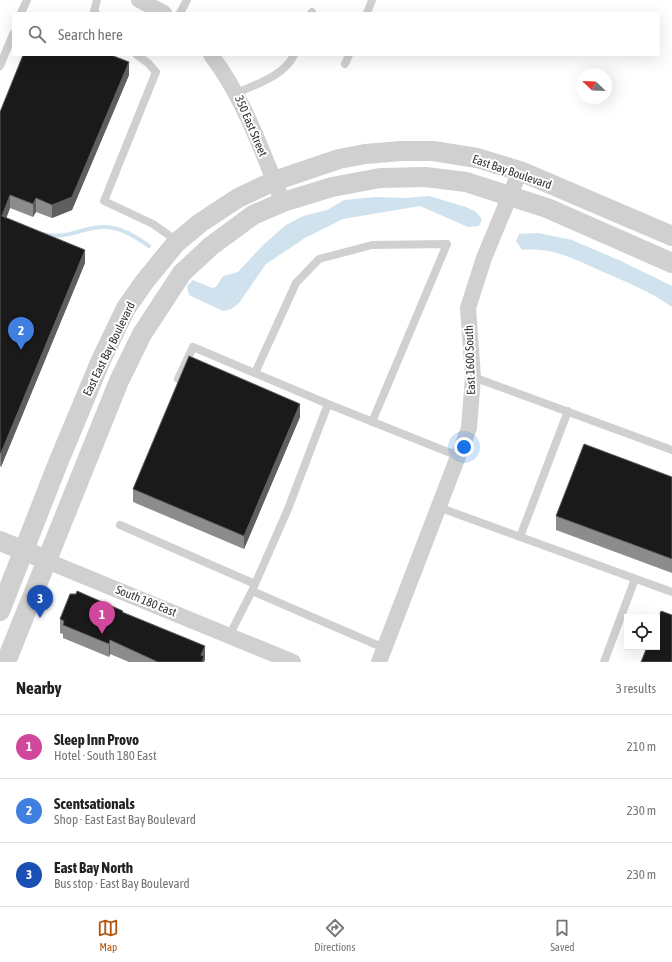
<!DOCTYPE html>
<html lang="en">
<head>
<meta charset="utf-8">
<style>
	body { margin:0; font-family:"Asap Condensed",sans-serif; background:#f2f2f2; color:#222 }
	.controls { position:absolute; right:12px; bottom:12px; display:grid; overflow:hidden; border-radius:0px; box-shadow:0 4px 16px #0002 }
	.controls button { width:36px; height:36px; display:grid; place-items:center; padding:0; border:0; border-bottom:1px solid #e0e0e0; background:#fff; color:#222; font:20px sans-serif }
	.compass { position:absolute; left:576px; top:68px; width:36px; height:36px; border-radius:50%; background:#fff; box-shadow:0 4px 16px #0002; rotate:293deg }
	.you { position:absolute; left:464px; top:447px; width:14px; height:14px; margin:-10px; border:3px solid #fff; border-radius:50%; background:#1a73e8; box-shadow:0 0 0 6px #1a73e833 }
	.badge { display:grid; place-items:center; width:26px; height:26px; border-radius:50%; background:#b45309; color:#fff; font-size:13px; font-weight:700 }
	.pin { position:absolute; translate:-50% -33px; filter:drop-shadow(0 1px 2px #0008) }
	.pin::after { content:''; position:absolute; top:21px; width:14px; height:12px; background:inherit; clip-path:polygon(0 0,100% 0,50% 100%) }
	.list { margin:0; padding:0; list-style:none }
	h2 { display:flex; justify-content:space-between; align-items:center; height:52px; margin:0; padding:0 16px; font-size:17px }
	h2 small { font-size:13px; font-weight:400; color:#767676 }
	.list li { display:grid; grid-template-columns:26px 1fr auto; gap:12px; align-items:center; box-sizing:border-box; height:64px; padding:0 16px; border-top:1px solid #e0e0e0 }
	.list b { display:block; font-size:15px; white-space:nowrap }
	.list p { margin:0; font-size:13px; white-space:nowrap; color:#767676 }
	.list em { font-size:13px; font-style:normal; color:#767676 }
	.icon { flex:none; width:22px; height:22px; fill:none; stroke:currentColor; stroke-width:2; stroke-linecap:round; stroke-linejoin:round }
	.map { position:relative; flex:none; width:672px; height:662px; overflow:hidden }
	.search { position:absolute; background:#fff; box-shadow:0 4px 16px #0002; left:12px; right:12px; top:12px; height:44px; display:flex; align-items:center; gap:10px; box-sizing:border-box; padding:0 14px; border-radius:0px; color:#767676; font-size:15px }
	.sheet { height:244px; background:#fff }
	nav { display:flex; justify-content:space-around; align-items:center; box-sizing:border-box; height:56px; border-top:1px solid #e0e0e0; background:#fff; font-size:11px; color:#767676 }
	nav a { display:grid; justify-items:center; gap:2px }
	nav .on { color:#b45309 }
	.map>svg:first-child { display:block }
	.water { fill:#cfe2ee }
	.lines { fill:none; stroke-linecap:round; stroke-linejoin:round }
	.stream { stroke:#cfe2ee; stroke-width:4 }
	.service { stroke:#d0d0d0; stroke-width:8 }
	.minor { stroke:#d0d0d0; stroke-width:16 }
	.tertiary { stroke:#d0d0d0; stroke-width:20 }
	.wall { fill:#8c8c8c }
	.shaded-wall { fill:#5f5f5f }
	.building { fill:#1a1a1a; stroke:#5f5f5f }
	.labels { text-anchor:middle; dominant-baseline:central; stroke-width:4; stroke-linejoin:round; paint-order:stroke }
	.street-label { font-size:12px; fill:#333; stroke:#fff }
</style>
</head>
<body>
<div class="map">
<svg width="672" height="662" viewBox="0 0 672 662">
	<rect width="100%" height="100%" fill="#fff"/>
	<!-- water -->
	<path class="water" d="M429,196L466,207L476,212L482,219L479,226L468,227L420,206L343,219L305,238L266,264L239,303L231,309L223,311L189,295L187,286L193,280L212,288L216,287L223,276L238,272L263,245L286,225L303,216L327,210L344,200L375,197L404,198Z
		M538,233L572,240L621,261L672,286V307C650,291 626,282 601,271C575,259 552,247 522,250L516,241L519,234Z"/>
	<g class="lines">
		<!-- stream -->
		<path class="stream" d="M43,234C69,240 81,227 104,227C121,227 136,237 149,246"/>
		<!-- service -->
		<path class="service" d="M21,13L27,0
			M96,13L94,11L97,0
			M180,13L187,0
			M311,13L312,12
			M367,13L372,0
			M137,55L148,63L156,72L104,201L153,224L177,241
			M345,64L349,55
			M0,66L13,34
			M237,93C256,84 284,76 294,55
			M255,373L296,283L319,259L372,245L447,244L372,422
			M473,377L672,450
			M178,379L193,347L328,404
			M438,507L672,592
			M120,525L255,584
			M520,537L568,411
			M229,636L252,591
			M384,648L252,591L288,509L328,404L458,456
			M604,662L635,579"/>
		<!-- minor -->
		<path class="minor" d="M139,0L164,13
			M211,55C244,98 262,152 283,202
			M47,561L293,662
			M379,662L469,428L473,377L468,308L484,258L520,171"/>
		<!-- tertiary -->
		<path class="tertiary" d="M0,541L37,556
			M0,611L58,463L101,360L126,308L145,281L176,243L200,223L238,198L274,181L339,159L365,154L401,151H433L477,158L520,171L672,236
			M6,662L119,381L142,334L182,273L211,246L253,215L283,202L332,187L380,178L425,177L466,182L547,208L672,263"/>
	</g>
	<!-- wall -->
	<path class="wall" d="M129,75L72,210L52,218L36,212L33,217L10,208L6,218L85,263L1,467L0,466V112Z
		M300,417L244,549L133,502V489Z
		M672,477V573L556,530V516Z
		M76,594L123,613L205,659L204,662H129L110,654L109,657L63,638V634L60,633V619Z"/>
	<!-- shaded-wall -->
	<path class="shaded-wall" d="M129,62V75L72,210L52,218V205Z
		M10,195V208L2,230V216Z
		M36,198V212L33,217V204Z
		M85,250V263L1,467V453Z
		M300,404V417L244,549V536Z
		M110,640V654L109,657V644Z
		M205,646V659L204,662H201V655Z"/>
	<!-- building -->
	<path class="building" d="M23,55H111L129,62L72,197L52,205L36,198L33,204L10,195L2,216L85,250L1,453H0V112Z
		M189,356L300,404L244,536L133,489Z
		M584,444L672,477V559L556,516Z
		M77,591L123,611L122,612L205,646L201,655L204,656L202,662H158L110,640L109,644L63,625L64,621L60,619L70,594H76Z
		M661,611L672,615V662H641L647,647H657V621Z"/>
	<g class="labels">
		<!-- street labels -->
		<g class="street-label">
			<text transform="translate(251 126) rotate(67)">350 East Street</text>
			<text transform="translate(512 172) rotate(19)">East Bay Boulevard</text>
			<text transform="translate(109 349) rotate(-64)">East East Bay Boulevard</text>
			<text transform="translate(470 360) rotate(-92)">East 1600 South</text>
			<text transform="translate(146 601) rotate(22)">South 180 East</text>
		</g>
	</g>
</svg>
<div class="controls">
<button><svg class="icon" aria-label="locate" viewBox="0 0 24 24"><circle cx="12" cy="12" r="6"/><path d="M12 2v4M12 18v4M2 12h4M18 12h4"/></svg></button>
</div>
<svg class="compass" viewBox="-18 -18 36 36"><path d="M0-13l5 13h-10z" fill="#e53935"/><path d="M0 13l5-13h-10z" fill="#767676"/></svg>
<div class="you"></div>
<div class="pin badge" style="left:102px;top:634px;background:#d1479c">1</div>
<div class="pin badge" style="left:21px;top:350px;background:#3f7fe0">2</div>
<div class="pin badge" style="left:40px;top:618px;background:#1a4fb4">3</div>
<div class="search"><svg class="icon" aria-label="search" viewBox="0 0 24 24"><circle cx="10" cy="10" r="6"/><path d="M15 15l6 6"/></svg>Search here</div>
</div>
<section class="sheet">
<h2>Nearby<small>3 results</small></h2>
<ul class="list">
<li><span class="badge" style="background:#d1479c">1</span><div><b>Sleep Inn Provo</b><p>Hotel · South 180 East</p></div><em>210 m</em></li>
<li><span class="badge" style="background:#3f7fe0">2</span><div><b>Scentsationals</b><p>Shop · East East Bay Boulevard</p></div><em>230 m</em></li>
<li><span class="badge" style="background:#1a4fb4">3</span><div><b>East Bay North</b><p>Bus stop · East Bay Boulevard</p></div><em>230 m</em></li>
</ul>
</section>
<nav>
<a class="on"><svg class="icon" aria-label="map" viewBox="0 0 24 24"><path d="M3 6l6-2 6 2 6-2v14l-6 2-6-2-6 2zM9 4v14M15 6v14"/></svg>Map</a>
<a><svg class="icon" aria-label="directions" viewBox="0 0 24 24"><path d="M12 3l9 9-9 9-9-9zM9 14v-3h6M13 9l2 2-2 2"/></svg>Directions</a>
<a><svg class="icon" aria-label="saved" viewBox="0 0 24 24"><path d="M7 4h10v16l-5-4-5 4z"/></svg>Saved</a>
</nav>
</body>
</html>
